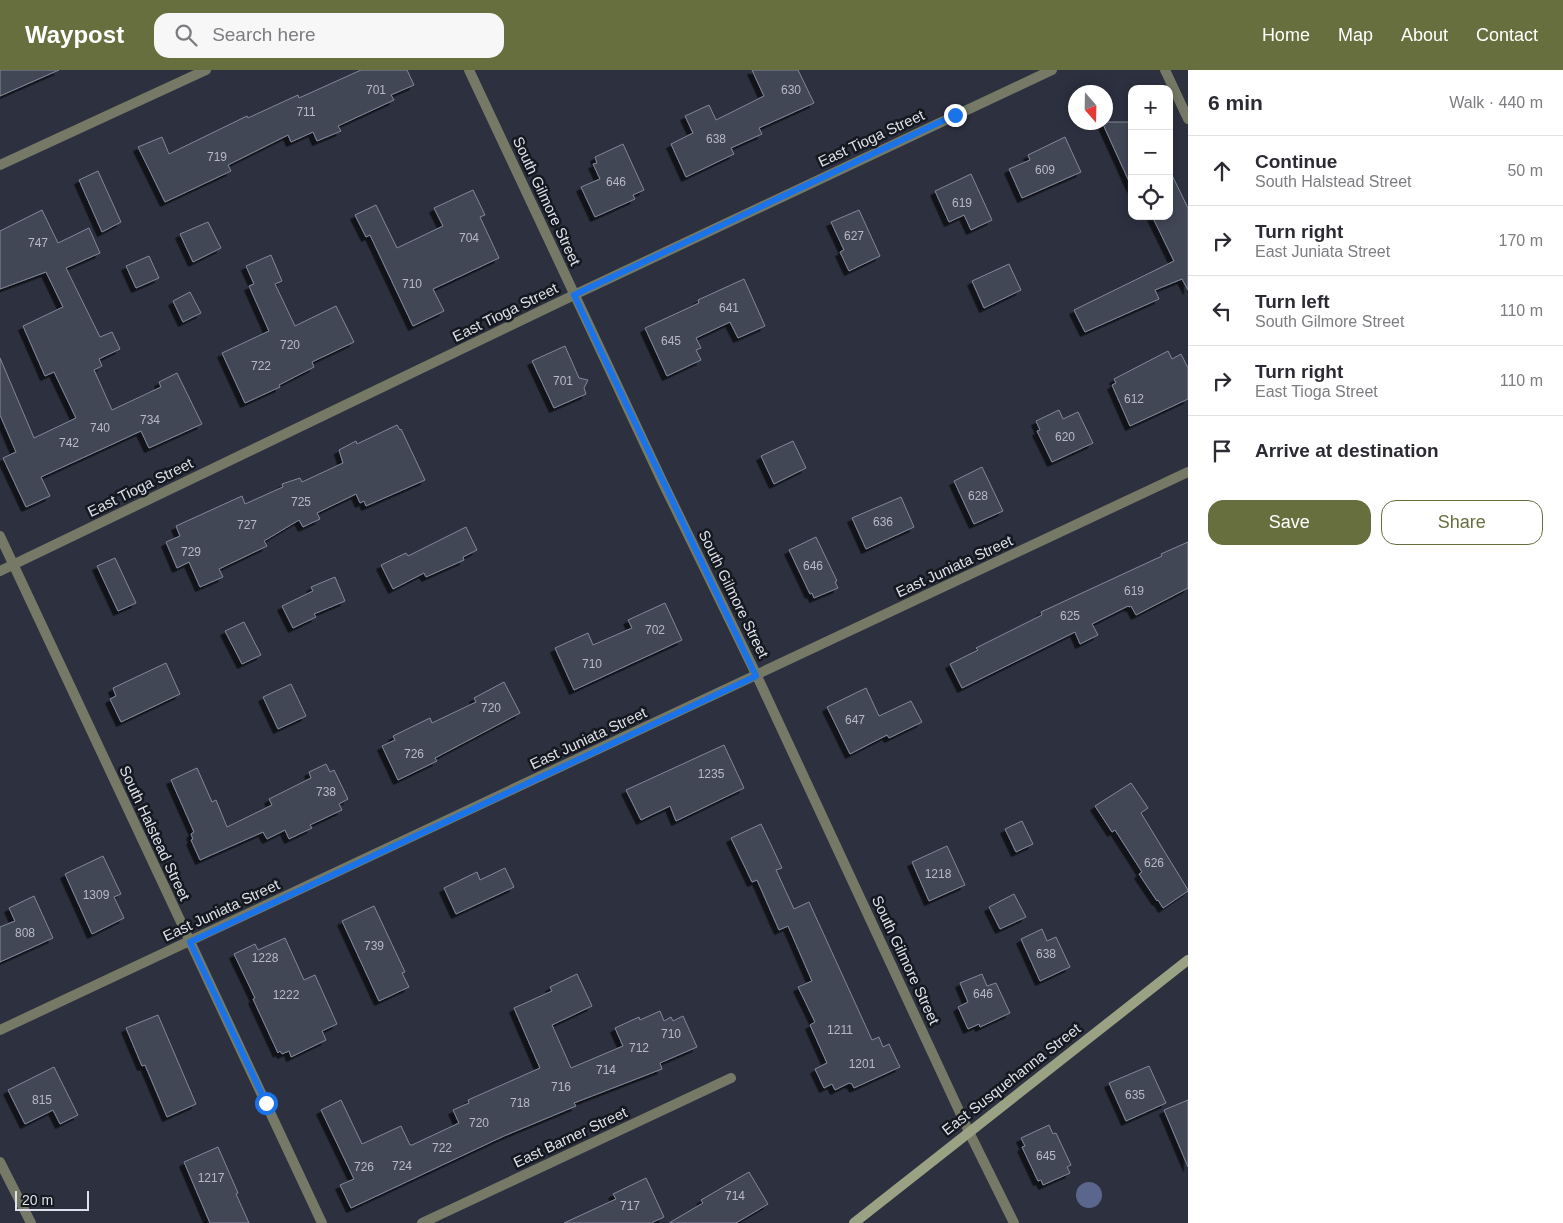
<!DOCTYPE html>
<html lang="en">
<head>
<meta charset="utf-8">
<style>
	body { margin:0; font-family:Arial,sans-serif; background:#f7f7f7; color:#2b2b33 }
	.controls { position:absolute; right:15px; top:15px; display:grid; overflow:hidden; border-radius:10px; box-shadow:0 2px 12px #0003 }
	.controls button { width:45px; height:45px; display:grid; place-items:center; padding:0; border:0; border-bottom:1px solid #e1e1e2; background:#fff; color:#2b2b33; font:25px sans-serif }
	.compass { position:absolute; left:1068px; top:15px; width:45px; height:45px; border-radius:50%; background:#fff; box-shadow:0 2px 12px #0003; rotate:160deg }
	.scale { position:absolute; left:15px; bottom:12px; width:74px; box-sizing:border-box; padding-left:5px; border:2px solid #dee1eb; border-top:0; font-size:14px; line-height:18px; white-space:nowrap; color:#dee1eb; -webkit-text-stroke:4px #16181f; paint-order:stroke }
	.stop { position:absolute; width:15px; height:15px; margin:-11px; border:4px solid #1a73e8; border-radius:50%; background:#fff }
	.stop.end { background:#1a73e8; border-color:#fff; box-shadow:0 1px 5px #0008 }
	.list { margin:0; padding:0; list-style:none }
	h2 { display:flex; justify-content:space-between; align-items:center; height:65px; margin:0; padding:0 20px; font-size:21px }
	h2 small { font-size:16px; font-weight:400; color:#7c7c81 }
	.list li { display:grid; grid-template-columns:32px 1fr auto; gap:15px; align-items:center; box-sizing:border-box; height:70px; padding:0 20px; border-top:1px solid #e1e1e2 }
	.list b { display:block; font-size:19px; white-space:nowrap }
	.list p { margin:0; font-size:16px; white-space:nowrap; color:#7c7c81 }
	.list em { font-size:16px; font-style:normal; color:#7c7c81 }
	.actions { display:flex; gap:10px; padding:15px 20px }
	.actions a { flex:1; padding:11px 0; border:1px solid #686f3e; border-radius:15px; text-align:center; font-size:18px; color:#686f3e }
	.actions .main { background:#686f3e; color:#fff }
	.icon { flex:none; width:28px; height:28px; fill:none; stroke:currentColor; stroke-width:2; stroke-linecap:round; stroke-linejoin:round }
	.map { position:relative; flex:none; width:1188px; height:1153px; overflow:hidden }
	header { display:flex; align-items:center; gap:30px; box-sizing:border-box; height:70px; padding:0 25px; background:#686f3e; color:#fff }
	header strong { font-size:24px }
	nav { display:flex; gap:28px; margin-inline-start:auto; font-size:18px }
	.search { width:350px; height:45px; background:#f7f7f7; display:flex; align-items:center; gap:12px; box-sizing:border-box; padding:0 18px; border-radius:15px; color:#7c7c81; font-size:19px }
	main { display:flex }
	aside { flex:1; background:#fff }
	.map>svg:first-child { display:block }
	.water { fill:#5b668d }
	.building { fill:#424757; stroke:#82879a; filter:url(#shadow) }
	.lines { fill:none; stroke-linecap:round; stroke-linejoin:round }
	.minor { stroke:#757966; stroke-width:10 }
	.secondary { stroke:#9ba183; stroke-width:10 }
	.route { stroke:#1a73e8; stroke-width:6 }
	.labels { text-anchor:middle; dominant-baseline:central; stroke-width:5; stroke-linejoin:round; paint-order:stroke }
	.number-label { font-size:12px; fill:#b7bac6 }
	.street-label { font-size:15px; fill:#dee1eb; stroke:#16181f }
</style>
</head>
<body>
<header>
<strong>Waypost</strong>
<div class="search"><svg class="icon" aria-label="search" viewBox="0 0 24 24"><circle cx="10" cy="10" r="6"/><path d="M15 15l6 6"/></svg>Search here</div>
<nav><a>Home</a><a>Map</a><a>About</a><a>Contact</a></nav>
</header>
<main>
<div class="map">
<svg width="1188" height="1153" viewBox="0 0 1188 1153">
	<defs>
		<filter id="shadow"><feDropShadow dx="-4.5" dy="4.5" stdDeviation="0" flood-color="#0009"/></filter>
	</defs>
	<rect width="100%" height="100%" fill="#2c303f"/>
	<!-- water -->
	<path class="water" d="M1076 1125a13 13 0 1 1 26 0a13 13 0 1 1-26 0Z"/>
	<!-- building -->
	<path class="building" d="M0,0H59L0,26Z
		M361,0H407L414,15L391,25L394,30L338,56L341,61L317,71L313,62L291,72L288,65L228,95L231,101L165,132L138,77L162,67L169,84L247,46L248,48L298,25L299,28Z
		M752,0H798L814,33L759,58L762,64L731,78L734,84L686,107L671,74L693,63L685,46L709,35L716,50L764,26Z
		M1102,52H1132V118Z
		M1065,67L1081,102L1022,128L1009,99L1030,90L1028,85Z
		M623,74L644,120L633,125L635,129L595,147L581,117L600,109L593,94L597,93L595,87Z
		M1169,99L1188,138V220L1182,209L1155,220L1159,229L1085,262L1074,240L1174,191L1152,146H1169Z
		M98,101L121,152L102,162L79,110Z
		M971,104L992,150L971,160L964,145L949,152L935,121Z
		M473,120L485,145L480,147L499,188L433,219L444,241L413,256L370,165L366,167L355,145L376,135L397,178L443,156L434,138Z
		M42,140L58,173L89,158L100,183L66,198L100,267L112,262L120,279L99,289L102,296L94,300L112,340L161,317L159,312L177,303L202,354L149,378L141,361L41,407L50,426L26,437L3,388L16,382L0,345V288L34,368L76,348L54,302L45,306L23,256L63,237L46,202L0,219V161Z
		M859,140L880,186L849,201L840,182L844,180L831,152Z
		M208,152L221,178L193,192L180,164Z
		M271,185L282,211L275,214L295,256L336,236L354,272L312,292L314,297L279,315L280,317L245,333L222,283L269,261L249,216L254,214L246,196Z
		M149,186L159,208L136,218L126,196Z
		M1009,194L1021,220L984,238L972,211Z
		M744,209L765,256L738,268L730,252L696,268L701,278L696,280L701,290L667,306L645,258L699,233L698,230Z
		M190,222L201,243L183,252L173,231Z
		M565,276L579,308L588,310L584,318L586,324L554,338L532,291Z
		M1168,281L1172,289L1181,284L1188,298V329L1130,356L1112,315L1116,313L1114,309Z
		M1059,340L1063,349L1078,342L1093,373L1052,392L1037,361L1040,360L1036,351Z
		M397,355L400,360L401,359L425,410L366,436L364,431L360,433L356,424L317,443L320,449L303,457L299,450L264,471L267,476L219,499L223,507L200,517L189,492L177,498L166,472L180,466L176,456L242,426L245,434L283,417L282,414L300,408L302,412L343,393L339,380L356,371L357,374Z
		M793,371L806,398L774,414L761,386Z
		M982,397L1003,441L974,454L954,411Z
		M901,427L914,457L866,479L852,448Z
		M466,457L477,480L463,487L464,490L426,507L424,503L393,519L381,495L406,483L408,486Z
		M816,467L837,511L835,512L838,518L814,528L812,523L810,524L789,480Z
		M1188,472V518L1136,545L1131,536L1129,537L1128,536L1092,554L1098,565L1080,574L1075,562L962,618L950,594L978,580L976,578L1042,545L1041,542L1162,486L1161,484Z
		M115,488L136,533L118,541L97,496Z
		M335,507L345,531L314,544L316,547L293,558L282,536L313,521L311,517Z
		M665,533L682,570L574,620L555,578L588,563L593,575L632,558L628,550Z
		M244,552L261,585L242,594L225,561Z
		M166,593L180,624L121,652L110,629L116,626L113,618Z
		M504,612L520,643L435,688L437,691L398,710L382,676L395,670L393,666L430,648L432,653L476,632L474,628Z
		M291,614L306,646L278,659L263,627Z
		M866,618L879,646L911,631L922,652L889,668L887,665L850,684L827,637Z
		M724,675L744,718L676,751L670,736L641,750L626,720Z
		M326,694L330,702L334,700L348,729L339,734L342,740L310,755L312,758L289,769L285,760L267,769L263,762L200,790L191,770L193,769L191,764L194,762L171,710L197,698L212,732L216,730L227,757L272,735L269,729L311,708L309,702Z
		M1131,713L1148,738L1141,743L1188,820V821L1163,838L1158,830L1157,831L1139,804L1142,802L1115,760L1112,762L1095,736Z
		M1022,751L1033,774L1016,782L1005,759Z
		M761,754L782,798L776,800L794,839L809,832L872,970L879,967L883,977L889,974L900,997L854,1018L852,1014L849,1013L835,1020L832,1014L824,1018L815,999L827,993L810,955L815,952L798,917L812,911L788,856L779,860L757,810L752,812L731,768Z
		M947,776L965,815L929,831L912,792Z
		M103,786L121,824L114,827L124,848L92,864L65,804Z
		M505,798L514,817L456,844L444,818L477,802L480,810Z
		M1014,824L1026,847L1000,859L989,837Z
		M34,826L53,868L0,892V857L15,851L9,838Z
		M374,836L405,902L402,903L409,917L379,931L342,851Z
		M1042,859L1047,871L1056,867L1070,897L1040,911L1021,869Z
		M285,868L304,910L315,905L337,954L322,961L326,970L291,987L289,981L282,984L280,981L278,983L253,929L255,928L234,884L255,874L258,880Z
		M577,904L592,936L552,955L571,998L623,976L615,958L639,947L640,950L660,941L664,951L671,947L673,951L683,946L697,977L660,993L662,999L574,1033L576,1036L504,1066L351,1138L340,1115L354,1109L321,1040L341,1030L362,1074L401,1056L410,1075H412L459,1053L453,1040L469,1033L468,1030L540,998L514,938L552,921L550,917Z
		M982,904L987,916L996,913L1010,943L980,957L979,954L968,959L958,937L968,932L960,913Z
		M158,945L196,1034L167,1047L145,995L142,996L126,958Z
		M1149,996L1166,1033L1126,1051L1109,1013Z
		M54,997L78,1045L60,1054L53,1040L25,1054L8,1020Z
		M1188,1030V1097L1164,1040Z
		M1049,1055L1053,1064L1056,1063L1071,1095L1067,1097L1070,1103L1043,1115L1041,1110L1038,1111L1022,1077L1025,1076L1021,1068Z
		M218,1077L238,1123L236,1124L249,1153H210L184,1092Z
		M749,1102L768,1134L736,1153H669L703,1133L701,1130Z
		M646,1108L664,1147L651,1153H564L616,1129L613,1124Z"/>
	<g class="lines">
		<!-- minor -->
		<path class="minor" d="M469,0L663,413L757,606L969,1062L1014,1153
			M1165,0L1188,49
			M0,95L206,0
			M0,466L322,1153
			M0,501L574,225L1052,0
			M0,960L1188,402
			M0,1092L31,1153
			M422,1153L731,1008"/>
		<!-- secondary -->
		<path class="secondary" d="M854,1153L1188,890"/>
	</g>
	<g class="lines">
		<!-- route -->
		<path class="route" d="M266,1033L190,872L756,606L574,225L955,45"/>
	</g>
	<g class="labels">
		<!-- number labels -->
		<g class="number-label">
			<text x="376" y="20">701</text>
			<text x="791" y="20">630</text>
			<text x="306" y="42">711</text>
			<text x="716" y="69">638</text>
			<text x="217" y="87">719</text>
			<text x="1045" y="100">609</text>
			<text x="616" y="112">646</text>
			<text x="962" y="133">619</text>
			<text x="854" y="166">627</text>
			<text x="469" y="168">704</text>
			<text x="38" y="173">747</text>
			<text x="412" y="214">710</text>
			<text x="729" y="238">641</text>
			<text x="671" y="271">645</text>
			<text x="290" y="275">720</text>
			<text x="261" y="296">722</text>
			<text x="563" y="311">701</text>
			<text x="1134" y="329">612</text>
			<text x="150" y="350">734</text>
			<text x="100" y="358">740</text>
			<text x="1065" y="367">620</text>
			<text x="69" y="373">742</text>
			<text x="978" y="426">628</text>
			<text x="301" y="432">725</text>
			<text x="883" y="452">636</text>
			<text x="247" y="455">727</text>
			<text x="191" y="482">729</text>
			<text x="813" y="496">646</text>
			<text x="1134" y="521">619</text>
			<text x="1070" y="546">625</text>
			<text x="655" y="560">702</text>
			<text x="592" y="594">710</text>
			<text x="491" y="638">720</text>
			<text x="855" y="650">647</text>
			<text x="414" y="684">726</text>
			<text x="711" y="704">1235</text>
			<text x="326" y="722">738</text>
			<text x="1154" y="793">626</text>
			<text x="938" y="804">1218</text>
			<text x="96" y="825">1309</text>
			<text x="25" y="863">808</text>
			<text x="374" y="876">739</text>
			<text x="1046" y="884">638</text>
			<text x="265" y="888">1228</text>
			<text x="983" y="924">646</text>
			<text x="286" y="925">1222</text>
			<text x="840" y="960">1211</text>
			<text x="671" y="964">710</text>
			<text x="639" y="978">712</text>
			<text x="862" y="994">1201</text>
			<text x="606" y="1000">714</text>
			<text x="561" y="1017">716</text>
			<text x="1135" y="1025">635</text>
			<text x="42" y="1030">815</text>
			<text x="520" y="1033">718</text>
			<text x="479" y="1053">720</text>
			<text x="442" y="1078">722</text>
			<text x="1046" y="1086">645</text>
			<text x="402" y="1096">724</text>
			<text x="364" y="1097">726</text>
			<text x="211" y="1108">1217</text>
			<text x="735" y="1126">714</text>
			<text x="630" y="1136">717</text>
		</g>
		<!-- street labels -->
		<g class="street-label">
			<text transform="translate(871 68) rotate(-25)">East Tioga Street</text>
			<text transform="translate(547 131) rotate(65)">South Gilmore Street</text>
			<text transform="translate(505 242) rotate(-26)">East Tioga Street</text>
			<text transform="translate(140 417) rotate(-26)">East Tioga Street</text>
			<text transform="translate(954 496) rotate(-25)">East Juniata Street</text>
			<text transform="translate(734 524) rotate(64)">South Gilmore Street</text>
			<text transform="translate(588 668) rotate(-25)">East Juniata Street</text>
			<text transform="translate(155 763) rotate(65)">South Halstead Street</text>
			<text transform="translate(221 840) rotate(-25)">East Juniata Street</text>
			<text transform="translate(906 890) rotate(65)">South Gilmore Street</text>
			<text transform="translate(1011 1009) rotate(-38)">East Susquehanna Street</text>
			<text transform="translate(570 1067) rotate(-25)">East Barner Street</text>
		</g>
	</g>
</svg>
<div class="controls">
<button>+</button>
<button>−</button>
<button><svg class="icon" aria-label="locate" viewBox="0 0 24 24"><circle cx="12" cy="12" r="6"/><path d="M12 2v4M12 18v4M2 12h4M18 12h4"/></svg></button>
</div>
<svg class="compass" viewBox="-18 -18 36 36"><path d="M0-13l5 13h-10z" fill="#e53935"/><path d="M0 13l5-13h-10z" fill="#7c7c81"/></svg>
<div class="scale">20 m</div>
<div class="stop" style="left:266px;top:1033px"></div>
<div class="stop end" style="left:955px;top:45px"></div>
</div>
<aside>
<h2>6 min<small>Walk · 440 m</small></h2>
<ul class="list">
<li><svg class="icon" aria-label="ahead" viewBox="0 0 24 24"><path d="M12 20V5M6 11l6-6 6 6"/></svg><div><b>Continue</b><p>South Halstead Street</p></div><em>50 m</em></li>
<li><svg class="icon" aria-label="right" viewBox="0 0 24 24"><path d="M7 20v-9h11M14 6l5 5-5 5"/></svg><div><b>Turn right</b><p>East Juniata Street</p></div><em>170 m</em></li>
<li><svg class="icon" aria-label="left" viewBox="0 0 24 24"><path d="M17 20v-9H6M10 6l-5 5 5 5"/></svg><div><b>Turn left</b><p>South Gilmore Street</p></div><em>110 m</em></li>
<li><svg class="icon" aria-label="right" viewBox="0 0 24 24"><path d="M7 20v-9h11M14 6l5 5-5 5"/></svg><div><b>Turn right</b><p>East Tioga Street</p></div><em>110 m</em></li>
<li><svg class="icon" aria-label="arrive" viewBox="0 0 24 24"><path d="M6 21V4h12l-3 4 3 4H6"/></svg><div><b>Arrive at destination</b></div></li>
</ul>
<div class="actions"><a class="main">Save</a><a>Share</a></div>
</aside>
</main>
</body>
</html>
